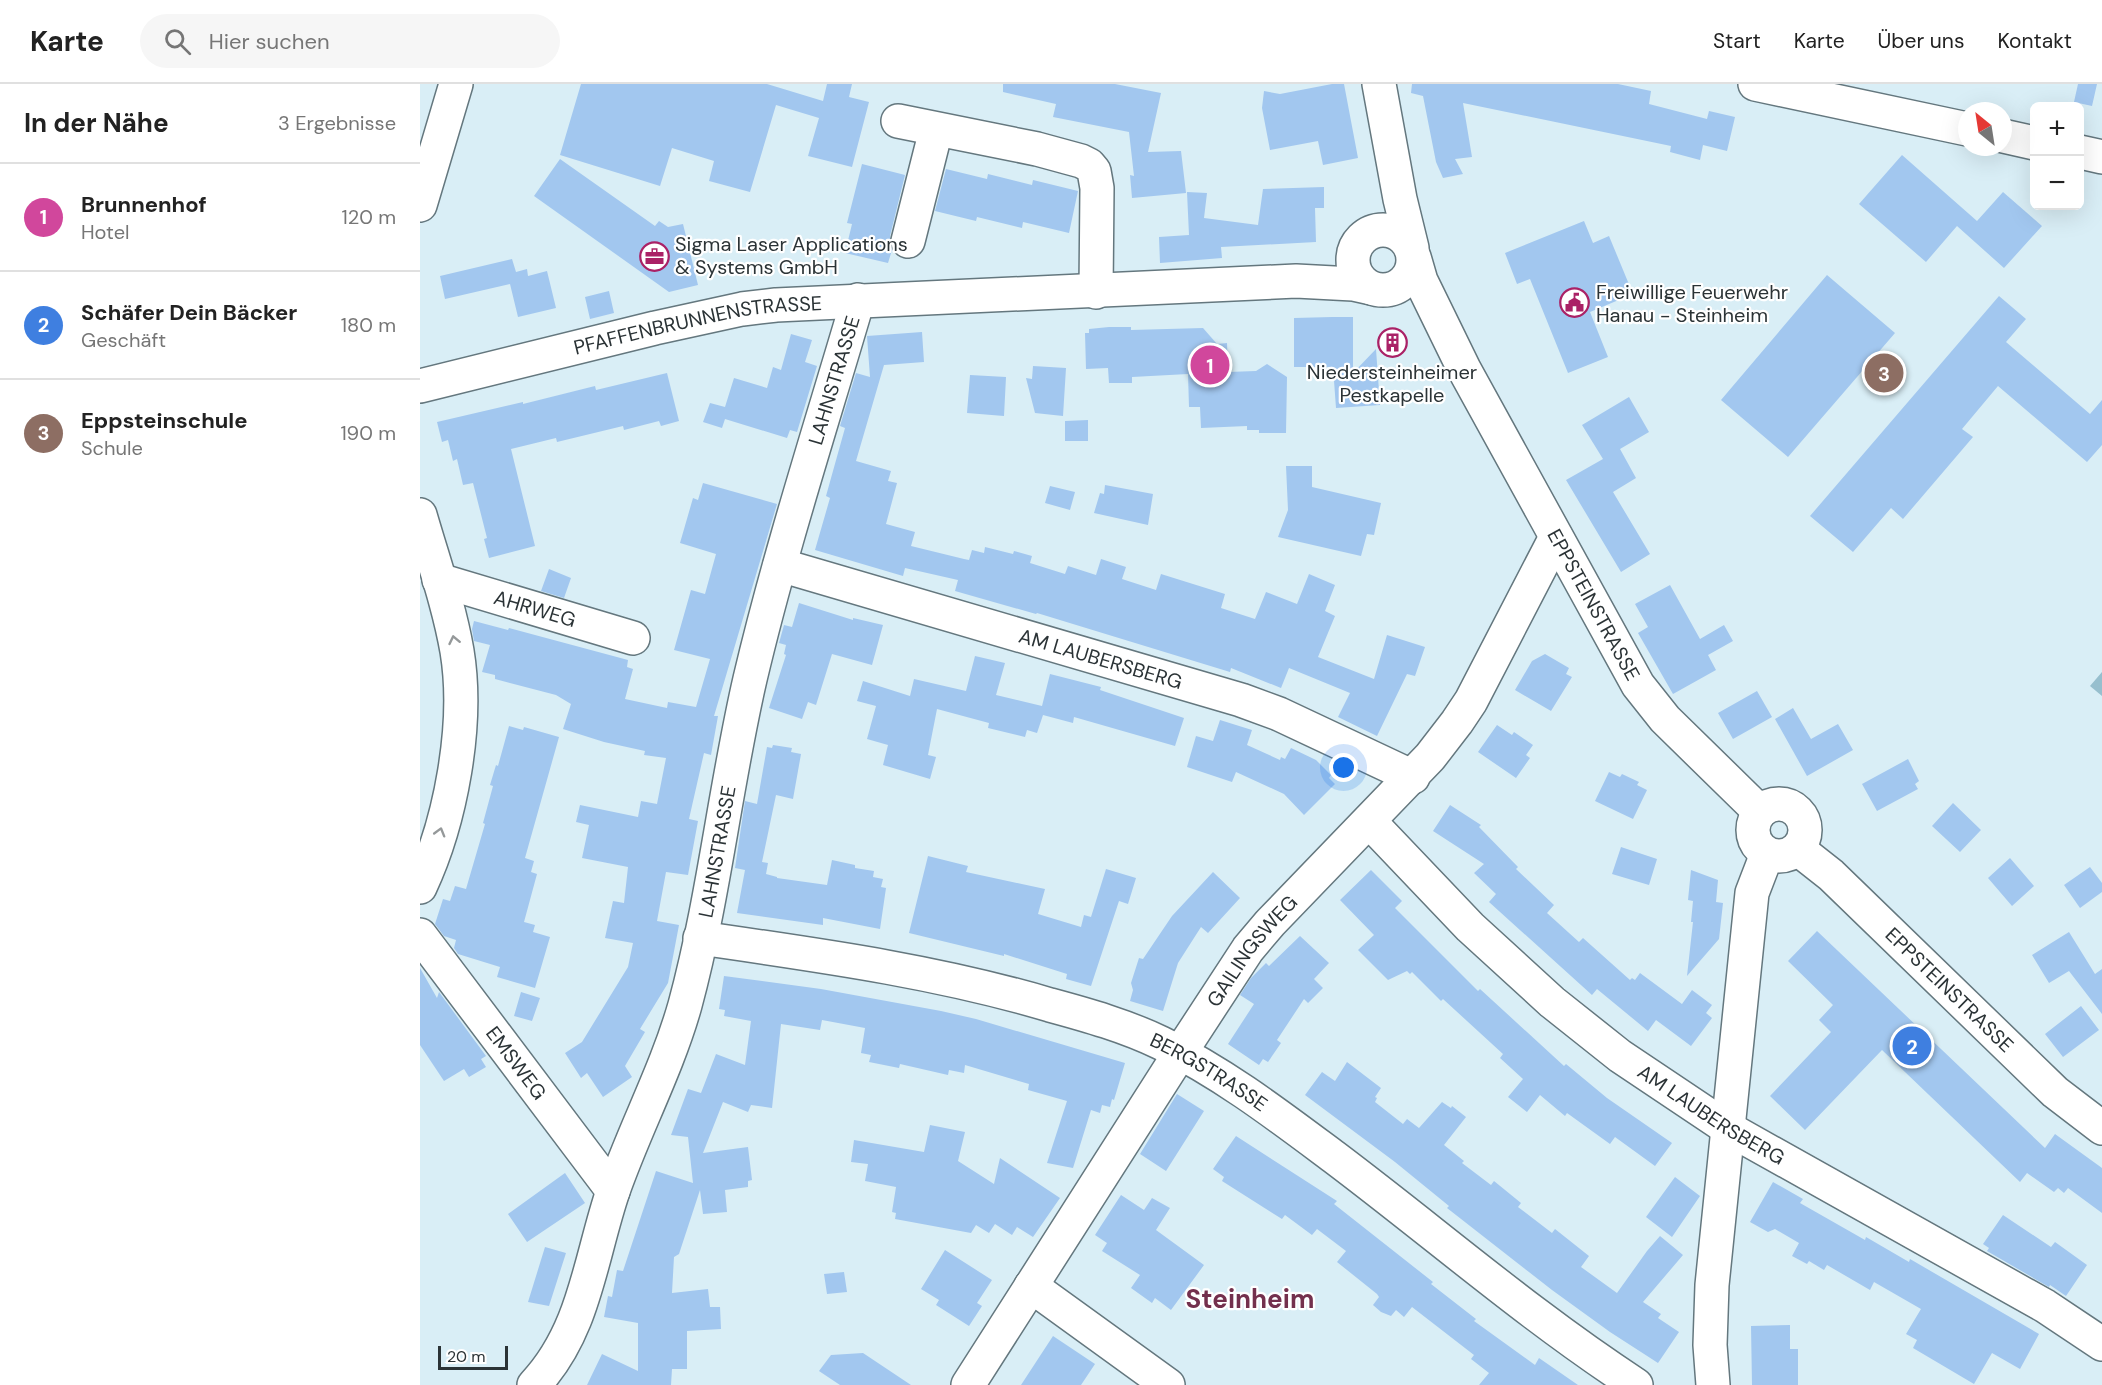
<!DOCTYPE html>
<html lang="de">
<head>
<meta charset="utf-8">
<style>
	body { margin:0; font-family:"DM Sans",sans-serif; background:#f6f6f6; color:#222 }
	.controls { position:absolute; right:18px; top:18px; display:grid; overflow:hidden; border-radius:9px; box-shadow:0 6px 24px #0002 }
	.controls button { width:54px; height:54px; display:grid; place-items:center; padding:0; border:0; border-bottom:2px solid #e0e0e0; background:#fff; color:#222; font:30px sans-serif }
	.compass { position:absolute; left:1538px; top:18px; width:54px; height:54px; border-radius:50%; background:#fff; box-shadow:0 6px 24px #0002; rotate:330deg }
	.scale { position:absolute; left:18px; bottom:15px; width:70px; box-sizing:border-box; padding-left:6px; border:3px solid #2b3336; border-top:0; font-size:16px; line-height:21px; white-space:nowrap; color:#2b3336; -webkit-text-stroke:4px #fff; paint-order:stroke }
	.you { position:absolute; left:924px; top:684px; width:21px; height:21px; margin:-15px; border:4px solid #fff; border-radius:50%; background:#1a73e8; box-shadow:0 0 0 9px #1a73e833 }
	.badge { display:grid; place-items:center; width:39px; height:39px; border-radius:50%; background:#111827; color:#fff; font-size:20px; font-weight:700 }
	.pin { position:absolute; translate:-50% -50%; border:3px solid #fff; box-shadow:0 2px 6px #0006 }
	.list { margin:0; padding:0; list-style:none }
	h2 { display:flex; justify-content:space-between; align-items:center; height:78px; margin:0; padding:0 24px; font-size:26px }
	h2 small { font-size:20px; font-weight:400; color:#767676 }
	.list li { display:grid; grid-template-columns:39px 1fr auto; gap:18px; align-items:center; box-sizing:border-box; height:108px; padding:0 24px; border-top:2px solid #e0e0e0 }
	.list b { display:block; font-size:22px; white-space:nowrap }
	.list p { margin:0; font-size:20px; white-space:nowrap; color:#767676 }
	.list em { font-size:20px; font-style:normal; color:#767676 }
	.icon { flex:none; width:33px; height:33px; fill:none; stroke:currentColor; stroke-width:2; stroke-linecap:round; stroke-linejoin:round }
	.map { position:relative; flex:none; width:1682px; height:1301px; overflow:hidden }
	header { display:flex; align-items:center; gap:36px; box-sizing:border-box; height:84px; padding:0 30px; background:#fff; border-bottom:2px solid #e0e0e0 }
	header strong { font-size:28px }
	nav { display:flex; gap:33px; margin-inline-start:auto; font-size:21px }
	.search { width:420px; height:54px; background:#f6f6f6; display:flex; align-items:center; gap:15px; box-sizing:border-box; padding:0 21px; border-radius:33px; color:#767676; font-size:22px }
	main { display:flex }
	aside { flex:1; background:#fff }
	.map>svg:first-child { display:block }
	.park { fill:#97bfce }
	.building { fill:#a2c7ef }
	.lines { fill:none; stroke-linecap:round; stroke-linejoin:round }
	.minor-casing { stroke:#64777e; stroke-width:36 }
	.minor { stroke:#fff; stroke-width:33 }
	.oneway { stroke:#95999a }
	.labels { text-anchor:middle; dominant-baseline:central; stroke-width:4.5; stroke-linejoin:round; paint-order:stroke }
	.poi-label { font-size:20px; fill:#2b3336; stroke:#fff; text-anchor:start }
	.street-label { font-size:20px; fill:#2b3336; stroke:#fff }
	.district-label { font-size:26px; font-weight:bold; fill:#73304d; stroke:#fff }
</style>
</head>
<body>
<header>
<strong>Karte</strong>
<div class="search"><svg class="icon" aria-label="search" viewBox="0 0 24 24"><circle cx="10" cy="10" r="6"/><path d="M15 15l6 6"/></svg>Hier suchen</div>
<nav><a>Start</a><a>Karte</a><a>Über uns</a><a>Kontakt</a></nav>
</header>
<main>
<aside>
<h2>In der Nähe<small>3 Ergebnisse</small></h2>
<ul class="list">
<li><span class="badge" style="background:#d1479c">1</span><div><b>Brunnenhof</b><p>Hotel</p></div><em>120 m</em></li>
<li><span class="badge" style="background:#3f7fe0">2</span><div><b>Schäfer Dein Bäcker</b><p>Geschäft</p></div><em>180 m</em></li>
<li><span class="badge" style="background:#8d6e63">3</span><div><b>Eppsteinschule</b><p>Schule</p></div><em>190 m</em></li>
</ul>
</aside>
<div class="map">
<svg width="1682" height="1301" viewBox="0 0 1682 1301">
	<rect width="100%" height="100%" fill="#d9eef6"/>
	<!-- park -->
	<path class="park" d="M1682,588V612L1670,602Z"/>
	<!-- building -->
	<path class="building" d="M161,0H347L403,17L407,0H432L429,13L449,18L432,83L388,72L399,34L356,21L330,108L289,97L294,77L252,64L240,102L140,71Z
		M583,0H695L741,9L728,68L761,67L766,109L712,114L710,91L714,92L709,48L633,33L636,20L583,8Z
		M912,0H924L938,74L903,81L898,57L850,66L842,24L844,7L860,10Z
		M992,0H1198L1231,7L1229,20L1287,35L1289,27L1315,33L1307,67L1283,61L1280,76L1250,68L1251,62L1043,19L1052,73L1035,75L1043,90L1023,94L1016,78L1003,12L991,9Z
		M1658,0H1677L1672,22L1654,18Z
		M1482,71L1557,137L1583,108L1622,142L1584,184L1537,142L1506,178L1439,120Z
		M140,75L235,142L239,137L248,143L263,140L278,201L249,208L114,112Z
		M442,80L485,91L470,152L472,166L468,179L425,169L432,140L427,139Z
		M526,85L567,95L568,90L612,101L613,96L658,107L649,149L603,138L602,144L557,133L556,137L515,127Z
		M904,103V124H895L896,158L801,163L802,174L740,179L739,153L769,151L767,108L787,109L784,134L838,141L843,105Z
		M1164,137L1173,159L1189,152L1213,210L1170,228L1188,273L1148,289L1110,195L1097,200L1085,169Z
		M92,175L96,188L107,185L108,192L127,187L136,224L98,233L90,200L25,215L20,192Z
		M1407,191L1475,249L1368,373L1301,316Z
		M189,207L194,229L170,235L165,213Z
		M1579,212L1606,235L1586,258L1670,330L1682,316V361L1667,378L1578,302L1542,345L1553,353L1483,435L1471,424L1433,468L1390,432Z
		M912,233H933V289L956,265L960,321L916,324L913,283H874V234Z
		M689,243H711V246L783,244L797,260L807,259L808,288L836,287L847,280L867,293L866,349H839V346H827V342L781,344L780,323H769L768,290L712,293V299H689L688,284L666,285L665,249H669V245Z
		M502,248L504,278L464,281L436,377L471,387L468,397L477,399L466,440L495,448L491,462L544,475L549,476L552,466L564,469L565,463L593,470L594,467L612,472L610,479L645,490L648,482L676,491L681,475L706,483L702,495L736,506L741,490L805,510L801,524L835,535L846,508L877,520L889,490L915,501L905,527L915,532L898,573L954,595L967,551L1005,563L995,592L987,590L957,652L918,633L930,609L869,584L861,604L811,584L810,588L617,529L616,530L535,507L538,496L485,484L483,492L395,466L410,414L406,412L425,344L420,342L436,289L450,293L447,252Z
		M371,250L392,256L385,278L397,282L377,348L370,346L367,354L305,335L302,344L283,338L290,319L305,323L314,294L347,304L353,283L361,286Z
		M613,282L646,284L643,332L615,329L606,294L612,295Z
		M247,289L259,337L241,342L239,337L204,346L203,342L137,358L136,354L91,365L115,462L69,474L64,455L67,454L53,399L43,401L37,375L33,377L28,356L22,358L17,338L103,318V320L175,302L176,306Z
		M550,291L586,293L584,332L547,329Z
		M1209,313L1229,348L1200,365L1216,394L1193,408L1230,470L1201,488L1146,396L1183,375L1162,341Z
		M668,336V357H645V337Z
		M866,382H892V403L961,419L954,451L947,450L941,472L858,453L868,426Z
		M283,399L357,420L294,632H298L291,671L284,669L269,735L278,737L268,791L246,788L237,837L259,841L248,899L220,945L225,948L205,982L212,993L183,1013L167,989L161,994L145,969L162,958L208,883L213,859L185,854L193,817L204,819L208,783L162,774L169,741L156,738L160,721L218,733L221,717L237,720L246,674L224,671L225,667L184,658L143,645L151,620L136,611L75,595V591L62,588L70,561L54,557L52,545L54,537L88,546L89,544L208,576L207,583L213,585L205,615L247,624L248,618L276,623L290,575L254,566L271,506L285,510L296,470L260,459L273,414L278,416Z
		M685,401L733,410L728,441L674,429L680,409L684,410Z
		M630,402L655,408L650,426L625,419Z
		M129,485L151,494L144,514L121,507Z
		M1250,501L1280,555L1304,541L1313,557L1288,571L1296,586L1253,610L1218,549L1228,543L1215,520Z
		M379,519L433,536V534L463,541L452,581L412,570L396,621L388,618L382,635L349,624L366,571L364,570L366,561L359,559L364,541L372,543Z
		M1125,570L1149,584L1146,590L1152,593L1131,627L1095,606L1112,577Z
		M555,572L585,579L576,611L622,622L630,590L681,603L680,606L764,634L755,662L654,633L653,639L623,631L617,649L607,646L605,653L568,644L569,639L517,625L508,671L516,673L510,695L463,681L468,661L447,655L456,622L437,617L443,597L490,612L494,595L546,607Z
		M1337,607L1352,633L1313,655L1298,629Z
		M1373,624L1391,655L1418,640L1433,666L1387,692L1355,635Z
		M800,636L832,646L827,661L860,676L861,673L865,675L871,664L896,676L911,691L909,694L915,700L884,731L864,710L816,688L812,698L767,683L776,652L793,657Z
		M1077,641L1092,651L1094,648L1113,661L1106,671L1110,674L1096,694L1058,668Z
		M89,642L103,646L104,643L139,653L105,774L114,777L111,788L117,790L104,838L115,841L113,848L130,853L115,904L77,893L80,883L38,870L34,864L36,856L24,852L15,840L23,815L30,817L35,802L46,805L65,740L63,739L73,702L70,701L76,681L78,682Z
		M353,661L372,664L371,668L381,670L373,715L356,711L342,778L348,779L346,790L357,793V794L407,801L412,776L435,781V784L454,787L453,793L463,795L461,803L466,804L460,845L403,834V841L317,829L325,786L315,784L325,717L337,720L347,663L352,664Z
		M1488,675L1499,697L1495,700L1498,705L1457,727L1442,700Z
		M1189,688L1200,693L1202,690L1219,698L1217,701L1227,706L1213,735L1175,717Z
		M1533,719L1561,746L1540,768L1512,742Z
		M1030,721L1061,741L1059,743L1098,783L1096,785L1134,821L1127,829L1159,858L1163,854L1210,896L1212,894L1215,896L1220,889L1262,920L1272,906L1292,921L1286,929L1292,934L1271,962L1236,936L1228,947L1177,905L1172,911L1069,818L1076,810L1054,789L1064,780L1013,747Z
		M1201,763L1237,775L1229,801L1192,790Z
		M508,772L548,782L546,788L625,805L618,830L661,843L664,831L671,833L686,785L716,794L708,820L699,817L671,902L646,895L647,890L584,870V872L489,849Z
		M1590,774L1614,802L1592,822L1568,794Z
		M1670,783L1682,799V808L1660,824L1644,801Z
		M951,786L982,817L975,824L1058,907L1060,905L1144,982L1146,980L1187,1014L1252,1059L1235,1082L1195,1053L1190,1060L1147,1029L1145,1032L1120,1011L1107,1028L1088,1013L1103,995L1080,974L1083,970L1023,915L1021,917L992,888L990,890L987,887L968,896L938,866L954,851L920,816Z
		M1271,786L1298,796L1296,818L1303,819L1299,855L1267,892L1273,838H1271L1273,817L1268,816Z
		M793,788L820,814L788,849L781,843L758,879L743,927L710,917L713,906L711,899L719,874L723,875L752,832Z
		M1397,847L1625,1064L1635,1050L1682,1084V1129L1648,1104L1644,1109L1638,1104L1634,1108L1607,1089L1600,1098L1462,966L1385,1046L1350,1012L1411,948L1399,936L1413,921L1368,877Z
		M1649,848L1675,890L1682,885V930L1649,887L1629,899L1612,871Z
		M880,852L909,879L894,895L903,904L888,919L884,915L857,956L861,959L848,978L843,975L839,981L808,960L834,920L820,911L831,894L846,879L849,882Z
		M0,884L17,914L19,908L66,972L61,975L66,983L49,993L44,985L24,997L0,961Z
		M304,892L401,905L521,927L556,935L705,979L694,1016L692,1015L690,1023L682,1021L680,1029L671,1026L653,1084L627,1079L647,1017L608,1006L609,1000L545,981L544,989L529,986L528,991L480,980L479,984L449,978L451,971L441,969L445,944L402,936L400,946L361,940L352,1024L331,1021L328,1028L303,1018L283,1069L328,1063L332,1096L328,1097V1103L305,1106L307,1128L283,1130L280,1106L259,1170L254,1173L252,1209L288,1205L290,1223H300L301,1245L267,1247V1285H252L251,1301H167L182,1270L218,1287V1239L184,1233L188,1212L192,1213L197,1186L203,1187L236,1087L273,1099L268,1053L251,1051L268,1005L281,1009L296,970L325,981L331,937L304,932L305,926L299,925Z
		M101,908L120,914L112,937L94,932Z
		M1661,922L1679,946L1643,973L1625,950Z
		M927,978L961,1004L955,1013L957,1014L955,1018L983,1040L987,1035L999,1044L1022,1018L1031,1024L1032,1022L1046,1033L1024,1061L1044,1077L1042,1079L1071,1101L1074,1097L1101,1119L1098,1123L1132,1149L1135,1145L1169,1172L1161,1183L1197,1209L1227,1167L1240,1152L1263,1171L1223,1218L1241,1230L1238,1234L1259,1248L1238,1279L1190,1248L1132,1206L1027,1124L1029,1122L975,1078L885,1011L902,988L915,997Z
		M757,1010L784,1027L746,1087L720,1070Z
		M510,1041L545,1048L538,1077L574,1100L580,1074L640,1114L613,1153L597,1143L592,1151L575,1140L569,1149L556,1141L551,1149L475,1135L476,1129L472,1128L476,1103L445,1097L448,1080L431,1078L434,1056L504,1068Z
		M816,1052L917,1117L914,1120L1013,1198L1011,1200L1056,1235L1054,1237L1115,1281L1119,1274L1158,1301H1059L1069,1289L1051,1275L1054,1271L992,1223L984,1233L976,1226L971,1232L961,1228L953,1221L959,1213L957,1210L917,1178L926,1167L897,1145L892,1151L865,1131L862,1135L802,1097L804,1093L793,1085Z
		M145,1089L165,1119L107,1158L88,1130Z
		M1255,1093L1280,1112L1252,1153L1226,1133Z
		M1353,1098L1383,1115L1380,1119L1445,1156L1446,1153L1489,1178L1490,1175L1619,1250L1600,1285L1572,1269L1554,1300L1493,1264L1497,1256L1486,1250L1501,1225L1454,1198L1450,1206L1407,1181L1404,1186L1389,1177L1387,1180L1372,1172L1379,1159L1355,1145L1348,1148L1330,1138Z
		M701,1111L724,1126L732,1114L750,1124L736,1146L784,1181L751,1226L735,1214L732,1219L711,1204L720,1191L682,1167L687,1159L675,1151Z
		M1583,1131L1631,1163L1635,1158L1667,1181L1646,1212L1630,1201L1629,1203L1567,1167L1569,1164L1563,1160Z
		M125,1163L146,1169L129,1222L108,1218Z
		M525,1166L572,1196L557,1219L562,1222L549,1242L516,1221L519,1216L501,1205Z
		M424,1188L427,1208L407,1210L404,1190Z
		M1370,1241V1265H1378V1301H1332L1331,1242Z
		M633,1252L675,1280L661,1301H601Z
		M443,1269L491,1301H420L399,1287L411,1271Z"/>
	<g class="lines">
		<defs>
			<g id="minor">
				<path d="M959,0L980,115L992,164"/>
				<path d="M1335,0L1547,45"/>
				<path d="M478,37L617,65L661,77L669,81L674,87L677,104L676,208"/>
				<path d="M1583,52L1614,59"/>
				<path d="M1660,68L1682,73"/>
				<path d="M0,121L36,0"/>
				<circle cx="963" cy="176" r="30"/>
				<path d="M488,157L516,46"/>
				<path id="s1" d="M994,173L1001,197L1044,285L1218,601L1245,635L1340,728"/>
				<path id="s2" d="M0,302L235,244L322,225L356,221L876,197L933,200L951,204"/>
				<path d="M0,431C13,476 29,521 37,567C49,640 31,737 0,803"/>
				<path id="s3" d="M360,481L821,616L859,630L993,693"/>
				<path id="s4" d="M19,496L213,554"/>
				<circle cx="1359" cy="746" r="26"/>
				<path id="s5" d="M949,737L1050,843L1132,918L1200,972L1309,1045L1625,1222L1682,1260"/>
				<path id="s6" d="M1378,765L1411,791L1635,1008L1682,1044"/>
				<path id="s7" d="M0,851L193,1107"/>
				<path id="s8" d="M280,854C397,871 516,887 630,921C667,931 706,942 741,959C803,989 859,1032 914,1073C1015,1149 1110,1232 1216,1301"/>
				<path d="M611,1202L748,1301"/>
				<path id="s9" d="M114,1301C165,1247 170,1175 193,1107C215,1044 247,985 265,921C294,814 305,703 330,595C360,468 401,342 438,216"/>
				<path id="s10" d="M548,1301L760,969L828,865L850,839L1010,673L1037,638L1051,617L1136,453"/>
				<path d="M1293,1301L1290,1261L1292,1201L1332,809L1347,770"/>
			</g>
		</defs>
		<!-- minor casing -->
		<use href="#minor" class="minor-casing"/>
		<!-- minor -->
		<use href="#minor" class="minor"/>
	</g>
	<!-- one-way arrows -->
	<defs><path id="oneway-chevron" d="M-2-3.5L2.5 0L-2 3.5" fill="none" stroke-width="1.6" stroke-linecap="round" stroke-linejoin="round" transform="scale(1.5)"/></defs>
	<g class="oneway">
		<use href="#oneway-chevron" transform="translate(34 556) rotate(-102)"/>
		<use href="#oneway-chevron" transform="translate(20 748) rotate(-74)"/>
	</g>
	<!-- icons -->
	<defs>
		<symbol id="office-ring" viewBox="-11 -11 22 22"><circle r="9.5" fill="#fff" stroke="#aa2166" stroke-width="1.5"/><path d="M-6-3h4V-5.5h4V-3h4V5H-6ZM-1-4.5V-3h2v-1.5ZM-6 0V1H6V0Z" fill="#aa2166"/></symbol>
		<symbol id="civic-ring" viewBox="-11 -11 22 22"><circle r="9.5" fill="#fff" stroke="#aa2166" stroke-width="1.5"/><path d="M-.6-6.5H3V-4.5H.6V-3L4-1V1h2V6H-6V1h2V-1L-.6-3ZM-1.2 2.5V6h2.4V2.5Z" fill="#aa2166"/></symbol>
		<symbol id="building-ring" viewBox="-11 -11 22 22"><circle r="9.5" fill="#fff" stroke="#aa2166" stroke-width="1.5"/><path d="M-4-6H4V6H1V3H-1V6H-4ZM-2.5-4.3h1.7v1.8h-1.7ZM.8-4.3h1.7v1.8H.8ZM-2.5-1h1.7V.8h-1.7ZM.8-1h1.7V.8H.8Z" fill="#aa2166"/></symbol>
	</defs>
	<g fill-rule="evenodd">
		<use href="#office-ring" x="218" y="156" width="33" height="33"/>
		<use href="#civic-ring" x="1138" y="202" width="33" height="33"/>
		<use href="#building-ring" x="956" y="242" width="33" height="33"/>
	</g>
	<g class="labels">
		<!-- poi labels -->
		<g class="poi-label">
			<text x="255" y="160">Sigma Laser Applications<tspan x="255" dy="23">&amp; Systems GmbH</tspan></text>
			<text x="1176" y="208">Freiwillige Feuerwehr<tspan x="1176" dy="23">Hanau - Steinheim</tspan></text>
			<text x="972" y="288" text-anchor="middle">Niedersteinheimer<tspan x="972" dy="23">Pestkapelle</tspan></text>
		</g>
		<!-- street labels -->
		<g class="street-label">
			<text stroke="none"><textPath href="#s2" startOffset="285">PFAFFENBRUNNENSTRASSE</textPath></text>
			<text stroke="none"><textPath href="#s9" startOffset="1054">LAHNSTRASSE</textPath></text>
			<text stroke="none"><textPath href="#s1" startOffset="392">EPPSTEINSTRASSE</textPath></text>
			<text stroke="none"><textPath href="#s4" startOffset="100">AHRWEG</textPath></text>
			<text stroke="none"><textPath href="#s3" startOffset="334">AM LAUBERSBERG</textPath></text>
			<text stroke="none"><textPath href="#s9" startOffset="568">LAHNSTRASSE</textPath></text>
			<text stroke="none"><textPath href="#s10" startOffset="519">GAILINGSWEG</textPath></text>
			<text stroke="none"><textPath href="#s6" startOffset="207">EPPSTEINSTRASSE</textPath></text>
			<text stroke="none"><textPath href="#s7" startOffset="160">EMSWEG</textPath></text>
			<text stroke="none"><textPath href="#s8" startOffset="530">BERGSTRASSE</textPath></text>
			<text stroke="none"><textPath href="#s5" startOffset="453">AM LAUBERSBERG</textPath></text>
		</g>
		<!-- district labels -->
		<g class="district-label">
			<text x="830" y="1215">Steinheim</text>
		</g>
	</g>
</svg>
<div class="controls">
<button>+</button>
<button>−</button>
</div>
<svg class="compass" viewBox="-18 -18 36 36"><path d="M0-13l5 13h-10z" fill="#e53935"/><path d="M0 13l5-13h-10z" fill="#767676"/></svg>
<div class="scale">20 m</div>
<div class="you"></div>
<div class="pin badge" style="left:790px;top:281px;background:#d1479c">1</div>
<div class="pin badge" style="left:1492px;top:962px;background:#3f7fe0">2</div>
<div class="pin badge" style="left:1464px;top:289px;background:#8d6e63">3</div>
</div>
</main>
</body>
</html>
